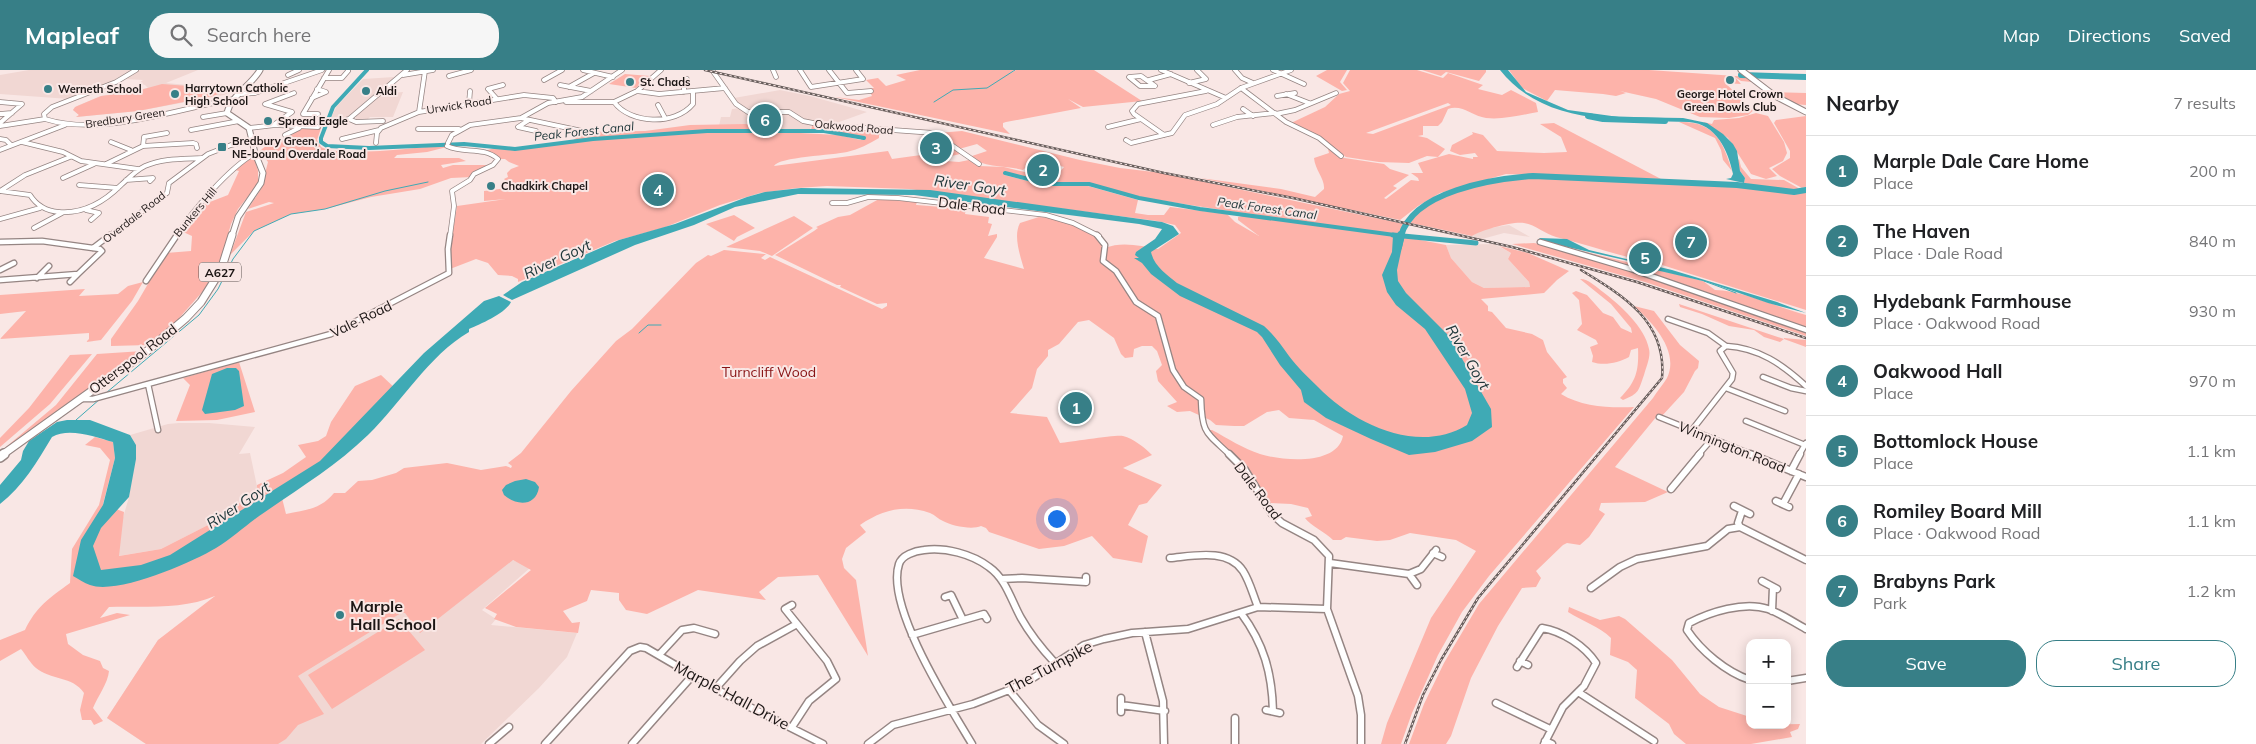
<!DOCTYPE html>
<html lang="en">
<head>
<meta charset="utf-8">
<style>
	body { margin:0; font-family:Mulish,sans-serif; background:#f6f6f6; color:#202124 }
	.controls { position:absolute; right:15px; bottom:15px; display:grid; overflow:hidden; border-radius:10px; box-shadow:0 2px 12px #0003 }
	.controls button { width:45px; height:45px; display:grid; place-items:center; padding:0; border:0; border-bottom:1px solid #e0e0e0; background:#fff; color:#202124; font:25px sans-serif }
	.you { position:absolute; left:1056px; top:448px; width:18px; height:18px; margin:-12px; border:4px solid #fff; border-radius:50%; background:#1a73e8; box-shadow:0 0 0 8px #1a73e833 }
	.badge { display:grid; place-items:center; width:32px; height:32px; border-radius:50%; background:#377f87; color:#fff; font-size:16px; font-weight:700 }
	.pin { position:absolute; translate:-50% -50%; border:2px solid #fff; box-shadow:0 1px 5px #0006 }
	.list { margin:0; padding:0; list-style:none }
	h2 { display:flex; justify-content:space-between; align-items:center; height:65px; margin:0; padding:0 20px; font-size:21px }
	h2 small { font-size:16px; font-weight:400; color:#757577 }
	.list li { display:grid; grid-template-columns:32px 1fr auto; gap:15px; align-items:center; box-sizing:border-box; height:70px; padding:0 20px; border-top:1px solid #e0e0e0 }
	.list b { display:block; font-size:19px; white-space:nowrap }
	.list p { margin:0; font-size:16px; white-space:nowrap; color:#757577 }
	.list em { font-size:16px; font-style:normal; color:#757577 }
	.actions { display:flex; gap:10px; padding:15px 20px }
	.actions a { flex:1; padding:11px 0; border:1px solid #377f87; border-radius:20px; text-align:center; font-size:18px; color:#377f87 }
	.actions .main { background:#377f87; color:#fff }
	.icon { flex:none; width:28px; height:28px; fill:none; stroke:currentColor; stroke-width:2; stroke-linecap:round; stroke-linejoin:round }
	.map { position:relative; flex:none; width:1806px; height:674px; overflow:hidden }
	header { display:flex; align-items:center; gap:30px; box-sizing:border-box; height:70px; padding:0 25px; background:#377f87; color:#fff }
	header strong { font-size:24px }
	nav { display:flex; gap:28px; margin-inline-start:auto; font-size:18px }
	.search { width:350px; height:45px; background:#f6f6f6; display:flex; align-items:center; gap:12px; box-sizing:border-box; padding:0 18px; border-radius:20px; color:#757577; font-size:19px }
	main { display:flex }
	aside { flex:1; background:#fff }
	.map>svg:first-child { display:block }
	.built { fill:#f1d7d3 }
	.green { fill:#fdb3aa; fill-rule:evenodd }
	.water { fill:#3faab5 }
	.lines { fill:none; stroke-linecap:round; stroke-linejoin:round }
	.stream { stroke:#3faab5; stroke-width:1 }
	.canal-far1 { stroke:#3faab5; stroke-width:4 }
	.canal { stroke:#3faab5; stroke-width:5 }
	.river-far1 { stroke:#3faab5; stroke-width:6 }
	.river { stroke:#3faab5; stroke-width:8 }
	.minor-far2-casing { stroke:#958583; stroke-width:5.5 }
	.minor-far1-casing { stroke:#958583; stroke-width:7 }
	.minor-casing { stroke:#958583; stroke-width:9 }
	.secondary-casing { stroke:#958583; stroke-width:7 }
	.primary-far2-casing { stroke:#958583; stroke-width:7 }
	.primary-far1-casing { stroke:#958583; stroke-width:9 }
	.primary-casing { stroke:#958583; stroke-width:12 }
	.minor-far2 { stroke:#fff; stroke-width:4 }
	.minor-far1 { stroke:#fff; stroke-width:4.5 }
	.minor { stroke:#fff; stroke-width:6 }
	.secondary { stroke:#fff; stroke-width:5 }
	.primary-far2 { stroke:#fff; stroke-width:5 }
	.primary-far1 { stroke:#fff; stroke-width:7 }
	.primary { stroke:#fff; stroke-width:9 }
	.rail-casing { stroke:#675d5b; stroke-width:2.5 }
	.rail { stroke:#f9e7e5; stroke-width:1; stroke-dasharray:2.5; stroke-linecap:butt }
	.poi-dot { fill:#377f87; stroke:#f9e7e5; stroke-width:2 }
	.labels { text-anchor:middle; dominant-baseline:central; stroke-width:4; stroke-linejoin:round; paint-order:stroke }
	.far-poi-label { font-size:11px; font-weight:bold; fill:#1c1615; stroke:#f9e7e5; text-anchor:start }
	.far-street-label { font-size:11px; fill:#1c1615; stroke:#f9e7e5 }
	.far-water-label { font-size:12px; font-style:italic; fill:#20383b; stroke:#f9e7e5 }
	.shield { fill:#f9e7e5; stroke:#5e5553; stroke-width:1 }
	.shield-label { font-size:12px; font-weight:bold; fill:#1c1615 }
	.street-label { font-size:14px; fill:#1c1615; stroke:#f9e7e5 }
	.park-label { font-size:14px; fill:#881314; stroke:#f9e7e5 }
	.water-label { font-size:15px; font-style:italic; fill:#20383b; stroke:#f9e7e5 }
	.near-poi-label { font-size:16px; font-weight:bold; fill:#1c1615; stroke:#f9e7e5; text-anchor:start }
	.near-street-label { font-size:16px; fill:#1c1615; stroke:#f9e7e5 }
</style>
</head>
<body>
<header>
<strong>Mapleaf</strong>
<div class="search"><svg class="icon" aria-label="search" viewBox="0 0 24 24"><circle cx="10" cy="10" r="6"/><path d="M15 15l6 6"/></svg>Search here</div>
<nav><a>Map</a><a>Directions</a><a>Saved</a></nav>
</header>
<main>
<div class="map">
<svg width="1806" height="674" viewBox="0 0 1806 674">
	<rect width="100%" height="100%" fill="#f9e7e5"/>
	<!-- built -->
	<path class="built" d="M29,0H133L110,12L112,13L69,29L0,24V5Z
		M140,0H198L166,13L220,18L240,22L138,41L76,47L79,45L73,40L77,36L101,26L148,18L145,15L139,13L143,10L125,9Z
		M394,7L381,24L403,22L393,47H370L366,51H356V47H351L331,53L330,49L337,36L363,9Z
		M780,20L810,26L867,42L831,55H811L810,60L761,61V58L756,57V55L719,56L721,47H730L732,39L741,38L734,28Z
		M1509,155L1530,167L1504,163L1482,169L1472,166L1483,159Z
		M1494,174L1511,183L1508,189L1529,212L1530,217L1484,218L1472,212L1451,188L1446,175Z
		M179,353H209L255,357L239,384L250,383L258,421L210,454L161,479L118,486L122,451L129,427L136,375L130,365L168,354Z
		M379,440L531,497L482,540L496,549L491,555L577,563L567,587L539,618L481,674H146L107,648L158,570Z"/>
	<!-- green -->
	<path class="green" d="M920,0H1014L1009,4L1016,0H1094L1142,31L1083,37L1068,29L1081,38L1006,52L1003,53V57L1010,64L835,27L859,30L872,26L870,22L873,21L871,18H874L866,10L878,8L886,16L906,10L896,5Z
		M1327,0H1347L1340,12L1347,20L1342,21L1316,6Z
		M1350,0H1417L1443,8L1448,3L1483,15L1478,19L1502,25L1511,20L1536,33L1538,42C1522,45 1502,50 1486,48C1472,46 1462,34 1448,39L1442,52L1438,56H1423V65L1418,66L1427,68L1445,79L1438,87L1427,86L1409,93L1379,92L1346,87L1318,67L1291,53L1325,37L1339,24L1350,21L1343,13ZM1448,33L1451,35L1373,64L1366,63Z
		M1422,0H1486V2L1479,11L1446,2L1441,6Z
		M1509,0H1649L1750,7L1749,9L1752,12L1741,11L1735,7L1741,14L1725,13L1739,26L1746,39L1754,40L1748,45L1729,48L1700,47L1656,29L1620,21L1626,23L1616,26L1603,24L1555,20L1547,31L1522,18Z
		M625,4L650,6L636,18L609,14Z
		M162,14L227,19L214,26L138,41L76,47L79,45L73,40L75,37L101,26L133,22Z
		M1773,22L1806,23V35L1793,34Z
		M1756,43L1768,46L1784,72L1787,83L1783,91L1769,98L1777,106L1766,109L1751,104L1728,68L1703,52L1712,54L1714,50L1739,48Z
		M1806,46V117L1802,118L1780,106L1772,99L1790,88V81L1774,53L1776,50Z
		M1679,52C1715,51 1723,72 1732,101L1723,90L1721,80L1715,68Z
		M1554,53L1661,109L1506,104L1440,123L1418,136L1400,150L1200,108L1281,119L1315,127L1324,119C1325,109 1315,100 1314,88L1329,83L1328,79L1332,80L1338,87L1384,94L1390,99L1409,105L1393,116L1397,118L1384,128L1386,129L1411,110L1419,111L1418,108L1411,103H1423L1418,93L1449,84L1473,89V87H1478L1475,83L1460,85L1450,81L1452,75L1473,64L1472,62L1483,65L1497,81L1544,83L1567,82L1561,67L1540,54Z
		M745,54L755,55L761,61L838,65L861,70L863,67L842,63L811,61L812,55L899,61L879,65V68C869,74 859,79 847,82C834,85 778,87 774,96L888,81L892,89L921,85L923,82L932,86L955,80L960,84L943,88L946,91L959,92L969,90L979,96L1004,97L1033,104H1058L1064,97L1034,89L1023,100C1004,95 985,98 969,87L987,81L977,74L959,79L937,63L962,61L1080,90L1120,98L1162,103L1404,154L1400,166L1446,175L1451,188L1472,212L1484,218L1530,217L1529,212L1508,189L1511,183L1499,176L1528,183L1569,201L1557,210L1544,223L1481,229L1488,236V241L1492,242L1506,258L1532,264L1543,270L1547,282L1567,307L1563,309V313L1567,318L1561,324C1582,337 1610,338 1634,337L1489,506L1462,542L1438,585L1412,643L1401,674H1381L1387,653L1431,548L1476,481L1456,470L1410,463L1390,470L1377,471L1346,467L1341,470H1333C1326,463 1310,455 1305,448L1312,446L1308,438L1291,434L1268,433L1246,400L1205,360H1212C1227,368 1244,379 1260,384C1282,391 1337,396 1343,366L1314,350L1289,348L1279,340L1267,342L1244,356H1234L1216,355L1210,350L1190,341L1177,342L1167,336L1177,332L1158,311L1156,301L1162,295L1157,281L1152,276H1142L1134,279L1133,287L1125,288L1121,284L1114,268L1089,250L1078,252L1059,274L1048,280V286L1037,299L1032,318L1010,343L1047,347L1060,373C1070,372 1119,364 1123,366C1134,369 1144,377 1152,385L1123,398L1162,415L1147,433L1139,435L1128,455L1148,466L1142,493L1113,488L1092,466L1064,476L1039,479L989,462L986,458L981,456C972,460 952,456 943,451C938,449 935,445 930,443C904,434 882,440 860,455L866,462L846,478L842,489L844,498L856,510L868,586L818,505L778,507L759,522L766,530L698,520L647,544L626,540L619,530V523L591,520L587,531L563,541L572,553L580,552L578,563L516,557L494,549L497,544L485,538L531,500L513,490L420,563L405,543H401L298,606L324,644L298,655L286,669L278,674H146L107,648L158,570L215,526C183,540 143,536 109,537L100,548L117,543L130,545L66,564L68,574L83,585L100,591L103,598L109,601C108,613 98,626 93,638L103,651L94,655L91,650H82L80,640L84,623C73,606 50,610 36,598C30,593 26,585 21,579L0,591V570L25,560C36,537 49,528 70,513L72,479L99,435L110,390L100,378L85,375L95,367L113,372L115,388L103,434L124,442L119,486L161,479L210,454L257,421V415L283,403L306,387L298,375L318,371L326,366L331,352L355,316L381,305L397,320L358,367L281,424L286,444C306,440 321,439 334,423H345L358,411L372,410L396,403L404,398L447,393L481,400L506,396L511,398L512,396L508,393L521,383L571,321L616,271L632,259L696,193L708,185L711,186L724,180L764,184H766L761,188L765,190L770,187L882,239L887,236V233L877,234L840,217L841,215H837L775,185L814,161L818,158L816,157L838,147L850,145L879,129L917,132L916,135H917L966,139L965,144L989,147L988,153L992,154L988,166L997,164V167L984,188L1024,199C1020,185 1013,166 1020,153L1039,147L1061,149L1098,167L1103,176L1100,192L1103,191L1105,178C1122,171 1141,176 1158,179L1181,163L1175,155L1157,151L909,119L827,116L797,118L760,123L720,135L663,158L615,171L518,212V209L512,206L498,205L488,193L476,189L450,199L451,173L457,136L506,129L484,131V121L507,118L504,113L507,112L504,109L508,107L507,103L511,99L519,96L509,92L505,89H498L485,81L494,78L521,79L572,71L584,62L645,61L690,55ZM1005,103L1048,114H1089L1132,126L1242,143L1247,145L1238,147V150L1259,166L1235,152L1227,144L1170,137L1164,145H1148L1135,143L1138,130L1088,116L1044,115L1004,105Z
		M305,58H321L317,70L321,77C341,88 420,77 446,75L447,77L427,82L397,85L394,88H459L466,91L441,95L443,98L453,95H493L472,107L451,108L420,119L371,127L325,139L291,144L254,161L230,185L246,142L274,133L269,132L248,139L261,119L268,92L260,81C267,73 274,74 283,70C292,66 293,62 305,58Z
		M254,86L258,101V114L238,139L231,154L219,197L211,212L173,255L149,275L111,276V269L138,231L166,183L191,181L192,166L181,161L202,135L228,125L239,101L235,100Z
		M1739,89L1741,97L1751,109L1784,110L1800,119H1773L1794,122L1806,120V240L1662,195V188L1639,183V190C1611,183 1584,174 1556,167C1545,164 1536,155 1524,153C1513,151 1481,160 1472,166L1411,153L1408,148C1474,94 1546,109 1623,112C1672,113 1722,113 1771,119L1744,113L1745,108L1740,101L1737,91Z
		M734,145L755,158L737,167L734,171L706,154Z
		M794,146L813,158L772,186L760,181L726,177Z
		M1534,173L1567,180L1582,181L1703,211L1715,220C1744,221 1776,237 1806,245V266L1645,212L1512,174Z
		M1580,209C1589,209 1596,217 1603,222C1620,235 1645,257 1649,279C1651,287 1646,297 1644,305C1638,321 1640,323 1623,330L1620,328C1636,312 1639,301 1638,278L1631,280L1629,287C1618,293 1604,296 1592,292L1593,286L1590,277L1598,274L1596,270L1577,260L1582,254L1579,230L1572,223L1576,221L1587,225L1603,243L1613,247L1621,258L1632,263L1631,258L1611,234Z
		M143,212L132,231L101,270L86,272L89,269V263L0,269L26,241L0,244V225L85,219L79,226L118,224L128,216Z
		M1679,234L1784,269V268L1806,270V277L1784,269L1780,272L1764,267L1754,260L1729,256L1702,244L1680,237Z
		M1634,236L1654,241L1680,275L1699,291L1698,298L1695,301L1684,322L1661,347L1657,346L1615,397L1668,422L1645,432L1601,433L1599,440L1605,444L1589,467L1580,475L1567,473L1563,475L1536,501L1541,508L1536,517L1522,518L1498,556L1471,608L1451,666L1446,674H1409L1424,634L1444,593L1479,534L1653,328C1657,321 1663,315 1667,308C1680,281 1652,252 1634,236Z
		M143,281L0,385V382L56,335L97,284Z
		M92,284L50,334L0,377V368L29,338L70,285Z
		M239,292L255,342L217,350L176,351L190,315L183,308Z
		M1569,537L1600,550L1619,546L1625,549L1672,590L1700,624L1719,637L1750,647V655L1800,654L1798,659L1790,662L1792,667L1751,674H1686L1674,664L1669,654L1635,628L1637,600L1628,592L1610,585L1611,568C1600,557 1582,551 1568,542Z
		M399,549L425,580L332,639L308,605Z"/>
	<!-- water -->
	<path class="water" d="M1500,0H1508L1526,22L1568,40L1619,47L1683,48L1707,53L1723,64L1733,74L1737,81L1740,101L1745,108L1744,113L1726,109L1731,108L1733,104C1728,80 1716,54 1689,52C1624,49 1545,57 1500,0Z
		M801,118L930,120L1162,152L1173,156L1179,164L1151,182C1154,196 1167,205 1177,213L1264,256C1274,265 1281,275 1289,286C1297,297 1308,307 1318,317C1354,354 1418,385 1467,355L1472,343L1465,319L1425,259L1396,235L1387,222L1382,205L1392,182L1393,166L1404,168L1397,200L1398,211L1406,223L1449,266L1491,339L1492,357L1472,371L1435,382L1409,385L1371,369L1326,348L1304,332L1301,320L1280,295L1262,267L1257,262L1180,226L1151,204L1142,193L1134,188H1139L1135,185L1136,182L1155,169L1162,159L1139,154L914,125L798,124L735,137L694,155L635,175L512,230L503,225L522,212L619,170L675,154L747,127L765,122Z
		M1540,168L1567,169L1589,180L1672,200L1777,232L1806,243L1768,233L1707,212L1643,197L1645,195L1642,194L1541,171L1539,169Z
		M499,226L511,232C506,243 481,254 469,259V262C428,286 402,332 368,365C337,395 301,417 265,442C248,453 233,468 216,478C191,493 117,525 90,515C84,513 79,509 73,506L81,470L103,435L115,388L113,372C95,367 69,357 52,367C37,392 23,416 0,434V415L21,390L23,381L29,371L57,352L67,350H90L130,365L136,375V389L129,427L101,458L93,476L101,500L141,495L170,485L320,391L424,283L484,231Z
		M227,298H236L239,301L244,336L235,340L205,344L202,340L212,304Z
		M526,409L535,412L539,417C536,437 516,436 504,425L502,420L506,415L515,411Z"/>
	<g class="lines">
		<!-- stream -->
		<path class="stream" d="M934,32L953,20L987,18L1015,0
			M1704,211L1736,223
			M639,263L648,255H661
			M106,323L199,245L218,219L233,189L254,161L291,144L325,139L385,121L428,112
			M76,350L100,329"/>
		<!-- canal-far1 -->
		<path class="canal-far1" d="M367,0L333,37L321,68V72L327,76L369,78L464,74L515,79L593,69L707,61H824L864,68
			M1005,103L1048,114H1089L1139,128L1200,139L1402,166"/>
		<!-- canal -->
		<path class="canal" d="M1393,165L1476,173"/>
		<!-- river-far1 -->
		<path class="river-far1" d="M1741,5L1806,7
			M1588,46L1603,49L1665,51
			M1401,166C1413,121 1493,109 1533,106L1737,115L1794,122L1806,120"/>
		<!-- river -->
		<path class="river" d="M1398,177L1401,165"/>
		<defs>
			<path id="minor-far2" d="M583,0L613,7
				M712,0L736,34L748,42H789L803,51L823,55L934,63L979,94
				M773,0L776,7
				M800,0L811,17L863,9
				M829,0L847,23L871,21
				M856,0L863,9
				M1161,0L1226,28
				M1235,0L1242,8L1253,13
				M1273,0L1304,14
				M288,5L299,0
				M403,5L433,0
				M449,6L471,0
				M1141,6L1155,16H1140L1129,7Z
				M324,8H342L348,1
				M544,10L562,0
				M1149,10L1171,4
				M1189,13L1206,9L1197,0
				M560,15L591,21
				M569,17L594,3
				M1241,18L1286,52L1319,68L1341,86
				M637,21L659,24L725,18
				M684,22V10L687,9
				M241,24L255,23L322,0
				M1286,24L1309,33
				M1277,26L1295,23
				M312,28L326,22L317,19
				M497,29L488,19L503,15
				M0,32L22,34L0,53
				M566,32H614L637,21L661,0
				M614,32C630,54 675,56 693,34V21
				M469,34L470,21
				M658,35L665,48
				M1243,39L1253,46
				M419,42L425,1
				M0,44L12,43
				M318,44H303L329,0
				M1276,44L1295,40L1336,23
				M203,47L227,43
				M521,48L582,61
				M45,49C102,67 176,39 234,29
				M45,49L44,44L52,37L116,12L136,0
				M349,49L356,52L383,51
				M529,50L518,57L536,61
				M275,54L292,42L265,34L294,23
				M332,54L349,49L407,0
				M1213,55L1237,47L1275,43
				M0,56L45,49
				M1108,57L1141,49
				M249,58L275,55L318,57
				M418,59H459
				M191,60L239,51
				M285,65L299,58
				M1164,65L1134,44L1132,41L1138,34L1206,21
				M0,69L6,70L11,75
				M342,69L379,60
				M1126,70L1131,73L1172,63L1185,45L1217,34L1241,18L1291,0
				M22,72L63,82L81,91L138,99
				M111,72L131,80
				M376,73L377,63L381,58L419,42L524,25L553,28L556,32
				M448,73L452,65L470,55L521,48L548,33L582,27L622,0
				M143,76L144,67L167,63
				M447,76C464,84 483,76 498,89L493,95L474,104L470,110L452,121L454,136L450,166
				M0,80L65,55
				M106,94L143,76L193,73L196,74L197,78
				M63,108L94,94
				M126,110L153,108L150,111
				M79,115L118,118
				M0,121L30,125C37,136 46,141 59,142C83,144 104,132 121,115C129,108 135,101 145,96C163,88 183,89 202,88
				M0,121L25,105L70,87
				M832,133H847L868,127L898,128L1046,145L1073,153L1099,166
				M86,140L99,143L91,150
				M0,149L40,138
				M34,158L62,143
				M109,166L167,123L169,113L208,84L231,75L252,70
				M176,166C193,140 228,99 255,83"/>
			<path id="minor-far1" d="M1097,165L1105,175L1103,191L1116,201L1136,232L1158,246L1173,300L1184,317L1201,329C1202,364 1206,362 1230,385
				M0,172L42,171L100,179L102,181L78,204L0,210
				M1540,172L1631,199L1806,260
				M93,178L110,165
				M0,200L14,193
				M37,208L49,196
				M146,211L177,165
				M70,212L78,204
				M1668,249L1708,263L1726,276
				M1726,276C1759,278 1782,294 1806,316
				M1763,307L1791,318L1806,321
				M148,314L158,360
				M1726,318L1785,341
				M80,329H93L331,264L449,203L448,179L450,165
				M1659,347L1753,385
				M1746,351L1805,375
				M1692,360L1732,309L1733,303L1720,281L1726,276
				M1698,385L1712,369
				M1799,385L1806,373"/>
			<path id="minor" d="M1229,384L1245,400L1272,444L1282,453L1314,470L1329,486L1327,539L1358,626L1361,645V674
				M1750,384L1806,407
				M1791,401L1800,384
				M1671,419L1700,384
				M1776,431L1789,437
				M1783,434L1799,404
				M1734,436L1750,444
				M1740,457L1806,490
				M1740,457L1738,453L1742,441
				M1433,483L1442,487
				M1170,488C1193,486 1228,478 1243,501C1250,512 1253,525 1258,537
				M1330,493L1409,504L1421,499L1436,480
				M1409,504L1417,515
				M1001,509L1022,508L1086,512V507
				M1762,511L1777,519
				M1591,518L1620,497L1637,489L1707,476L1728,459L1740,457
				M945,527L951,525L963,550
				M792,535L785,539L827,591L836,609L809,631L792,657
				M1772,541L1773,517
				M1241,543C1264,574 1272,603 1273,641
				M1145,562L1163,631L1164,674
				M912,565L984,544L987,549
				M659,585L682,560L694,558L715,564
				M1520,591L1528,595
				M1517,597L1542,558C1562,561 1585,576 1596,593L1584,616L1563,637L1544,674
				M1750,610C1726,602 1701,581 1687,560L1689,553C1710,542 1744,531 1768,539C1782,544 1793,552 1806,559
				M1787,611L1806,608
				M715,619L740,591L757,576L797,554
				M1009,620L1038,655L1064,674
				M1578,622L1654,671
				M1121,628V642
				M1496,633L1550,659
				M1121,635L1165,641
				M1266,640L1280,643
				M1235,648V674
				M1545,671L1552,674
				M489,674L509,657
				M545,674L630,581L640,577L646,578L734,629L823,674
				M632,674L693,605
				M868,674L893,655L973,634L1009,620L1033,608L1084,575L1104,569L1132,563L1188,559L1258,537L1327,539
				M972,674C950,637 885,536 899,494C902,485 915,481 924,480C945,477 972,484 989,497C1006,509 1011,530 1021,548C1030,564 1042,579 1055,593"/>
			<path id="secondary" d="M1741,0L1775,26L1806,42"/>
			<path id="primary-far2" d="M232,166L238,147L261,113L263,103L255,83L249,58L227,43C231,25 251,16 260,0"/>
			<path id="primary-far1" d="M2,385L146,282L186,248L201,232L221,200L232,165"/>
			<path id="primary" d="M0,387L4,384"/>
		</defs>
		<!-- minor-far2 casing -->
		<use href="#minor-far2" class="minor-far2-casing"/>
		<!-- minor-far1 casing -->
		<use href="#minor-far1" class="minor-far1-casing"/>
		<!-- minor casing -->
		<use href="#minor" class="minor-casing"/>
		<!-- secondary casing -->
		<use href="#secondary" class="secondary-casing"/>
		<!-- primary-far2 casing -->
		<use href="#primary-far2" class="primary-far2-casing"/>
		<!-- primary-far1 casing -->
		<use href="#primary-far1" class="primary-far1-casing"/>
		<!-- primary casing -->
		<use href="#primary" class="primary-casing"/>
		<!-- minor-far2 -->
		<use href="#minor-far2" class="minor-far2"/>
		<!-- minor-far1 -->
		<use href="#minor-far1" class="minor-far1"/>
		<!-- minor -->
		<use href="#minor" class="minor"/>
		<!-- secondary -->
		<use href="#secondary" class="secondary"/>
		<!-- primary-far2 -->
		<use href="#primary-far2" class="primary-far2"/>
		<!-- primary-far1 -->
		<use href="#primary-far1" class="primary-far1"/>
		<!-- primary -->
		<use href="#primary" class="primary"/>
		<defs>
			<path id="rail" d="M705,0L1164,103L1293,128L1512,177L1637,212L1806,268
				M1405,674L1423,625L1441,590L1478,528L1662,308C1667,252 1624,226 1581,200"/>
		</defs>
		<!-- rail casing -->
		<use href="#rail" class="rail-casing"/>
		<!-- rail -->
		<use href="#rail" class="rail"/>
	</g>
	<!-- markers -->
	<g class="poi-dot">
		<circle cx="1730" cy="10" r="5"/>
		<circle cx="630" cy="12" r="5"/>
		<circle cx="48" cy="19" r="5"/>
		<circle cx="366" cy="21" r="5"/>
		<circle cx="175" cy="24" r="5"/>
		<circle cx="268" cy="51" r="5"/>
		<rect x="217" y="72" width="10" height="10" rx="2.5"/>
		<circle cx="491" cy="116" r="5"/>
		<circle cx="340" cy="545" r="5"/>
	</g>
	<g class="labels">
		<!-- far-poi labels -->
		<g class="far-poi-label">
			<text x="640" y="12">St. Chads</text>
			<text x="185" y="18">Harrytown Catholic<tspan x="185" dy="13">High School</tspan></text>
			<text x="58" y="19">Werneth School</text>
			<text x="376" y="21">Aldi</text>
			<text x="1730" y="24" text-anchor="middle">George Hotel Crown<tspan x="1730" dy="13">Green Bowls Club</tspan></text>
			<text x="278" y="51">Spread Eagle</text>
			<text x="232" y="71">Bredbury Green,<tspan x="232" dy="13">NE-bound Overdale Road</tspan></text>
			<text x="501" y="116">Chadkirk Chapel</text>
		</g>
		<!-- far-street labels -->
		<g class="far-street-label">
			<text transform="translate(459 35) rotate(-9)">Urwick Road</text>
			<text transform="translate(125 48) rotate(-9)">Bredbury Green</text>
			<text transform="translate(854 57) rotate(5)">Oakwood Road</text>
			<text transform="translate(195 142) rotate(-50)">Bunkers Hill</text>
			<text transform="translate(134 147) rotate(-38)">Overdale Road</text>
		</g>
		<!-- far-water labels -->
		<g class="far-water-label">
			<text transform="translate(584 61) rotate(-6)">Peak Forest Canal</text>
			<text transform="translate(1267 138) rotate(8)">Peak Forest Canal</text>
		</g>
		<!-- shield labels -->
		<rect class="shield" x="199" y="192.5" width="42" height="19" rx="4"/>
		<g class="shield-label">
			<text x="220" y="202">A627</text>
		</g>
		<!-- street labels -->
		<g class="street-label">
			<text transform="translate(972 136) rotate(7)">Dale Road</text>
			<text transform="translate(361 249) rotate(-26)">Vale Road</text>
			<text transform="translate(133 289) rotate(-37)">Otterspool Road</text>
			<text transform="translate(1732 377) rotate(22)">Winnington Road</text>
			<text transform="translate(1258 421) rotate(53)">Dale Road</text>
		</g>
		<!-- park labels -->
		<g class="park-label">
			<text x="769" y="302">Turncliff Wood</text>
		</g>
		<!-- water labels -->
		<g class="water-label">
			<text transform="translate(970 115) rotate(8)">River Goyt</text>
			<text transform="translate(557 189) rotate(-25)">River Goyt</text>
			<text transform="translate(1468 287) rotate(60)">River Goyt</text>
			<text transform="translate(238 435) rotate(-33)">River Goyt</text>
		</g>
		<!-- near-poi labels -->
		<g class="near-poi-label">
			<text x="350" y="536">Marple<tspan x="350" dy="18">Hall School</tspan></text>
		</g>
		<!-- near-street labels -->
		<g class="near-street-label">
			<text transform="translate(1049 597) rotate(-28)">The Turnpike</text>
			<text transform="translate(732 625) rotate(28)">Marple Hall Drive</text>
		</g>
	</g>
</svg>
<div class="controls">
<button>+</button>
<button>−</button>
</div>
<div class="you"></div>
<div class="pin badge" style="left:1076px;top:338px">1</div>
<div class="pin badge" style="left:1043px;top:100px">2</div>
<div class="pin badge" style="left:936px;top:78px">3</div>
<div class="pin badge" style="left:658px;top:120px">4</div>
<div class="pin badge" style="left:1645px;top:188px">5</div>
<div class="pin badge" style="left:765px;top:50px">6</div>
<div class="pin badge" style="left:1691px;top:172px">7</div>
</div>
<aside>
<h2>Nearby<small>7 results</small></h2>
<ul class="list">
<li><span class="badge">1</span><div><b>Marple Dale Care Home</b><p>Place</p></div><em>200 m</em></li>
<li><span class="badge">2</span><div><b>The Haven</b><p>Place · Dale Road</p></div><em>840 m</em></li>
<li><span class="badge">3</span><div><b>Hydebank Farmhouse</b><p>Place · Oakwood Road</p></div><em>930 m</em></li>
<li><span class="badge">4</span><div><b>Oakwood Hall</b><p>Place</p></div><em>970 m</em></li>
<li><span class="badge">5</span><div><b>Bottomlock House</b><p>Place</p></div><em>1.1 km</em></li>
<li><span class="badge">6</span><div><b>Romiley Board Mill</b><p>Place · Oakwood Road</p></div><em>1.1 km</em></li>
<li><span class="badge">7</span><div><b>Brabyns Park</b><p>Park</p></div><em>1.2 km</em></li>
</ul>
<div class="actions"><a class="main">Save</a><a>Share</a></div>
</aside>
</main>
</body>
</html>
